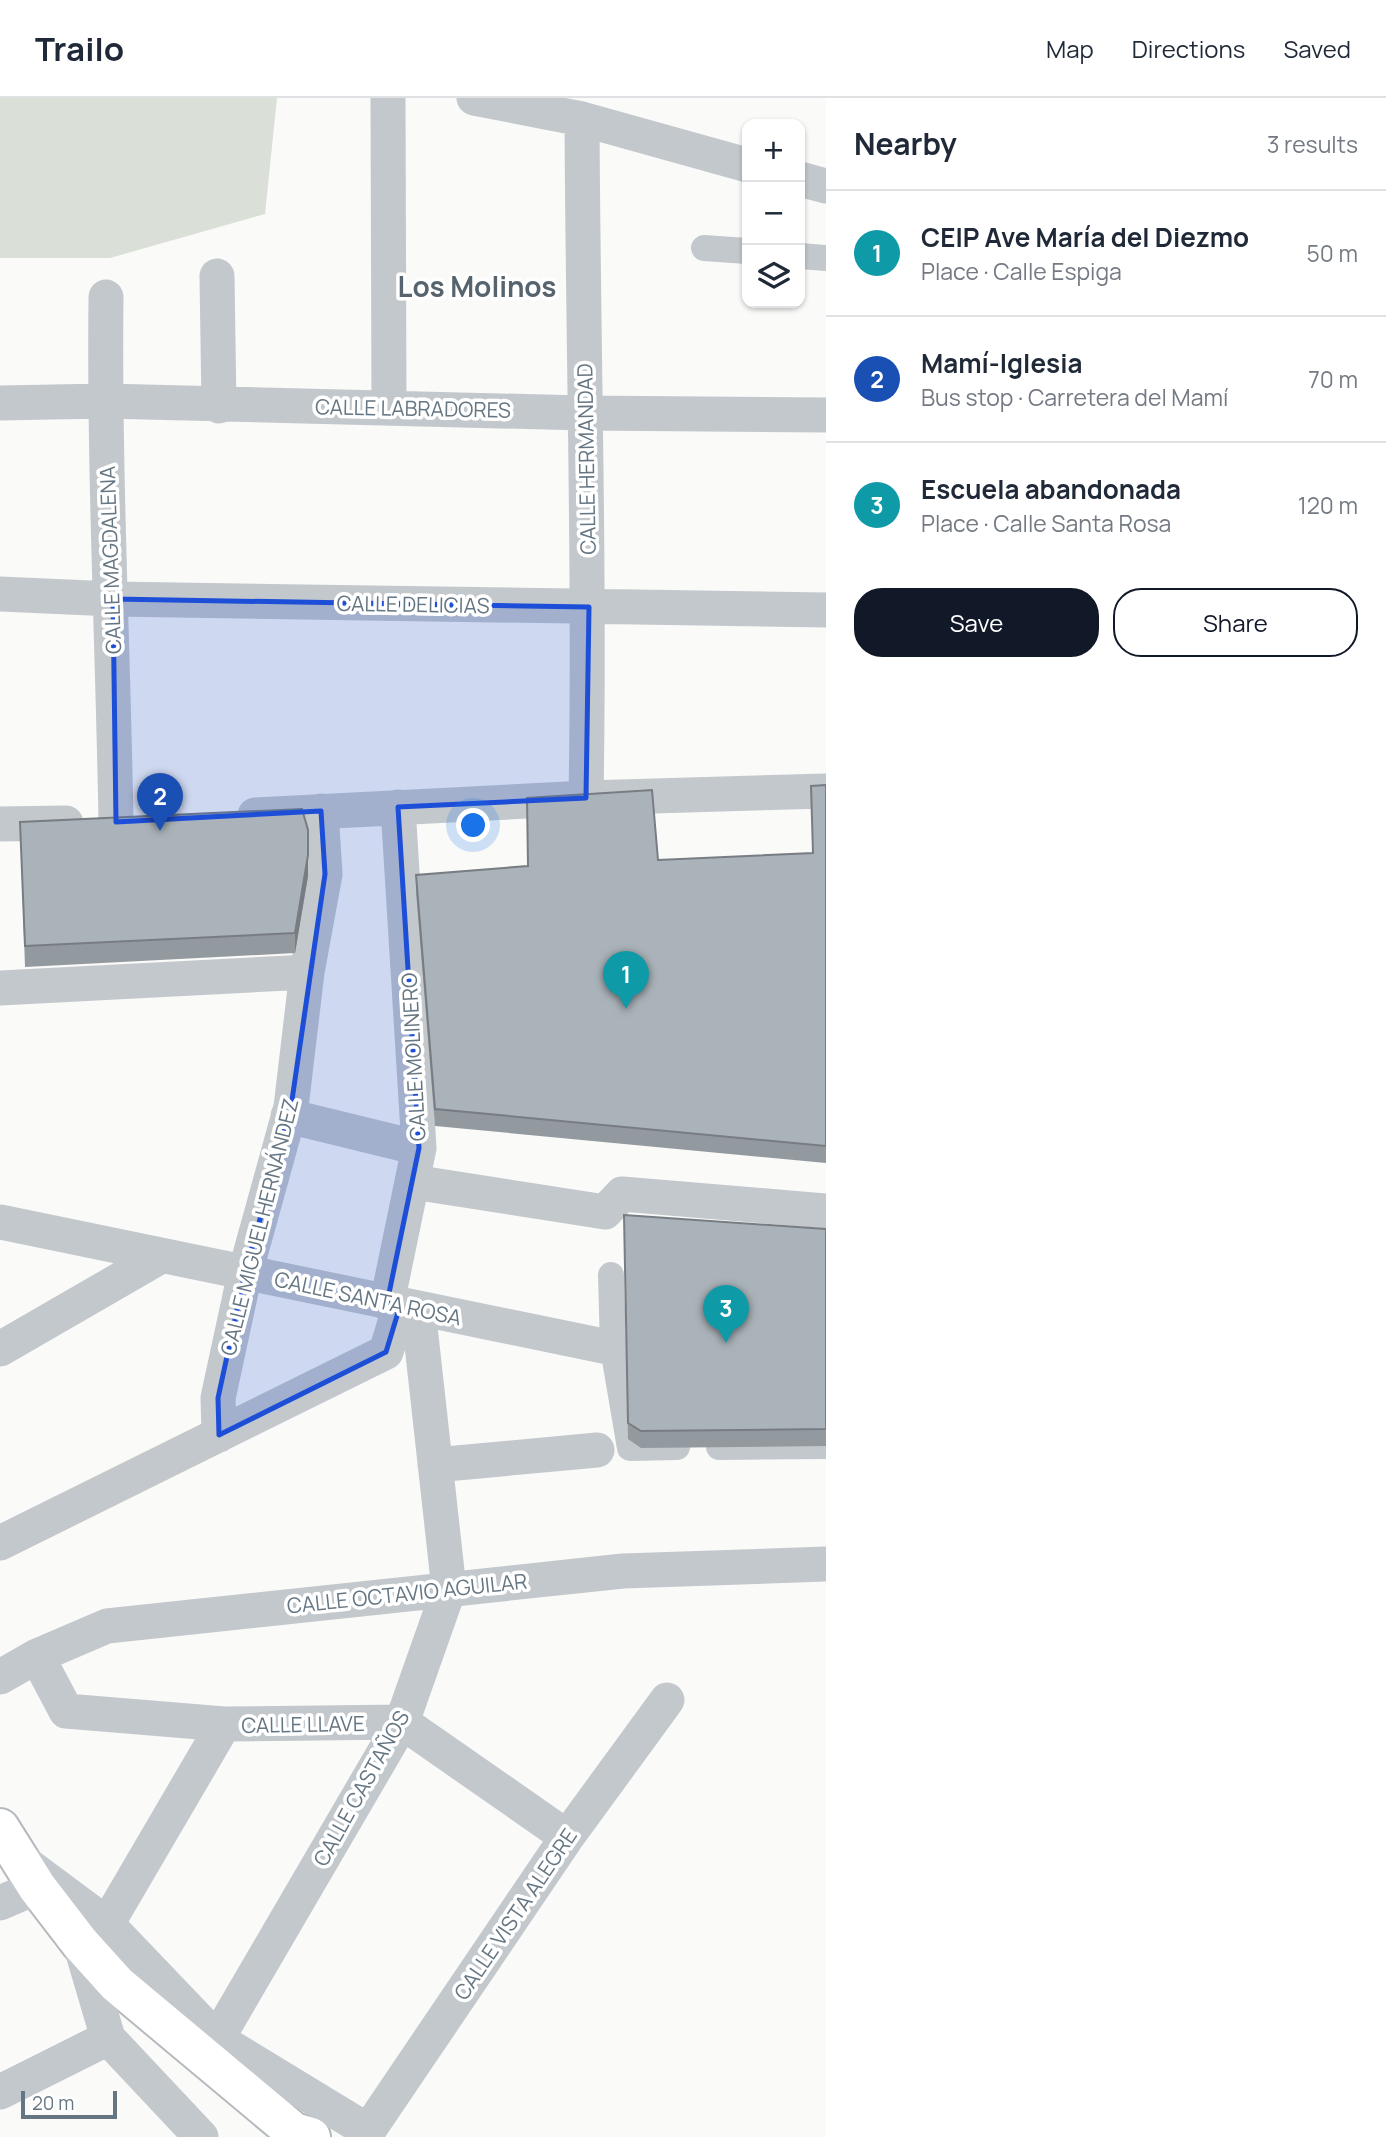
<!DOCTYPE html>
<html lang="en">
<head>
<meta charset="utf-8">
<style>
	body { margin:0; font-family:Manrope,sans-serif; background:#f2f2f3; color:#1f2937 }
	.controls { position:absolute; right:21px; top:21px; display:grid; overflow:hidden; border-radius:14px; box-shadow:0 2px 5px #0004 }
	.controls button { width:63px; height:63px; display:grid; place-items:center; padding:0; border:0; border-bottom:2px solid #e0e1e3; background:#fff; color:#1f2937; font:35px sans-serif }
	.scale { position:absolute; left:21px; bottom:18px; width:96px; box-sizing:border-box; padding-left:7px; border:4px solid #657683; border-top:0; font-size:19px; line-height:24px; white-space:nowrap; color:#657683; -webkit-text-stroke:5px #fff; paint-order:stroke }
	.you { position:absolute; left:474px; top:728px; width:24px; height:24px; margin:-18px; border:5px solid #fff; border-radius:50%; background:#1a73e8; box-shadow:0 0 0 10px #1a73e833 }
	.badge { display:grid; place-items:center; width:46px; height:46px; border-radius:50%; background:#111827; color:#fff; font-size:23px; font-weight:700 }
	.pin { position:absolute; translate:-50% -58px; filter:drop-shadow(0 2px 4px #0008) }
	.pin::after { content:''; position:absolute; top:37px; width:24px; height:21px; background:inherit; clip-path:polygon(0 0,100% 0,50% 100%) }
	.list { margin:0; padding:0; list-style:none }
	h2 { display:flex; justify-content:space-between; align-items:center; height:91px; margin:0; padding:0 28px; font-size:30px }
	h2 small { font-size:23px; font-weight:400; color:#747a83 }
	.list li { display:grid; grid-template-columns:46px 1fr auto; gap:21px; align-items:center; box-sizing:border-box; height:126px; padding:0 28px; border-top:2px solid #e0e1e3 }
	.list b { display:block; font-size:26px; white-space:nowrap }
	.list p { margin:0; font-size:23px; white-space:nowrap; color:#747a83 }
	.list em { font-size:23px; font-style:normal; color:#747a83 }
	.actions { display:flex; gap:14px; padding:21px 28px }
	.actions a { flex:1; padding:16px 0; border:2px solid #111827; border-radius:28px; text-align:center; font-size:24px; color:#111827 }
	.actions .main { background:#111827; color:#fff }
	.icon { flex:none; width:38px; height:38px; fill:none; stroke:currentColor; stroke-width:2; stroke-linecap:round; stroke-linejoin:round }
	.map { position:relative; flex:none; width:826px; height:2039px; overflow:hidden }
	header { display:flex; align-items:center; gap:42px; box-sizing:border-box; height:98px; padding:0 35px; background:#fff; border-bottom:2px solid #e0e1e3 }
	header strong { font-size:33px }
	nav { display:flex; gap:38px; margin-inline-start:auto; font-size:24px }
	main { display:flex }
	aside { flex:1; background:#fff }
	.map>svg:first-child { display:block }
	.green { fill:#dadfd7 }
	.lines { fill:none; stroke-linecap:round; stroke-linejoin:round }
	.primary-casing { stroke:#b5babe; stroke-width:42 }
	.pedestrian { stroke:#c3c8cc; stroke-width:26 }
	.minor { stroke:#c3c8cc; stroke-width:35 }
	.primary { stroke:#fff; stroke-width:38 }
	.wall { fill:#929a9f }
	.shaded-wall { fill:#777d82 }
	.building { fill:#aab3b9; stroke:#777d82; stroke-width:2 }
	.marked { fill:#1d4ed8; fill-opacity:0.2; stroke:#1d4ed8; stroke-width:5; stroke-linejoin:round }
	.labels { text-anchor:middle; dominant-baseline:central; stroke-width:7; stroke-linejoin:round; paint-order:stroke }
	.street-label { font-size:21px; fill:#657683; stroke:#fff }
	.district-label { font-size:28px; font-weight:bold; fill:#57646e; stroke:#fff }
</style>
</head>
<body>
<header>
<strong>Trailo</strong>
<nav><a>Map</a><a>Directions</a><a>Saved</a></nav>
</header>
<main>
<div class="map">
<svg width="826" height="2039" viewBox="0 0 826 2039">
	<rect width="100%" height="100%" fill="#fafaf8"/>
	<!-- green -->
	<path class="green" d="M0,0H277L265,116L110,160H0Z"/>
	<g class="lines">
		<defs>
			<path id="primary" d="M0,1730L37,1789L80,1845L117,1886L294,2034L311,2039"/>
		</defs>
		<!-- primary casing -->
		<use href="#primary" class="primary-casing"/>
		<!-- pedestrian -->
		<path class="pedestrian" d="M704,150L747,153
			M800,158L826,160
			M611,1177L613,1250L630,1350L677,1349
			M719,1349L826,1348"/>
		<!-- minor -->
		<path class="minor" d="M388,0L389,308
			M474,0L582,21L747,67
			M582,21C583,247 590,474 586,700
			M800,81L826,88
			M217,178L219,308
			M106,199C104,374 113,549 116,724
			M0,305L105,303L583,315L826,317
			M0,496L113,501L826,512
			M255,717L586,700L826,693
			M0,726L66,725
			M0,890L307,874
			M288,1018L419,1050
			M413,1084L605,1114L622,1096L826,1113
			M0,1124L613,1250
			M387,1205L419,1050L398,709
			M0,1251L161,1158
			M219,1337L218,1300L245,1175L291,1009L307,874L325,776L321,713
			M435,1367L597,1352
			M0,1445L386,1254L400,1208
			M37,1558L66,1613L224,1626L402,1624L567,1739
			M0,1579L37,1558L107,1528L623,1473L826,1466
			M25,1765L107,1826L217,1941L368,2033
			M0,1805L37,1789
			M107,1826L224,1626
			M80,1845L108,1940L201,2039
			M217,1941L402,1624L449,1491L418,1211
			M0,1994L108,1940
			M364,2039L567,1739L667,1602"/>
		<!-- primary -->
		<use href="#primary" class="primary"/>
	</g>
	<!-- wall -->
	<path class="wall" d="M826,687V1065L435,1028L416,794V777L658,762L813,755Z
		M20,724L308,778L295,855L25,869Z
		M624,1117L826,1131V1348L641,1350L628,1341Z"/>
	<!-- shaded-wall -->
	<path class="shaded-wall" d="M308,757V778L295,855V835Z"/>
	<!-- building -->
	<path class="building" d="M826,687V1048L435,1011L416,777L528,768L527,700L652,692L658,762L813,755L811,688Z
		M302,711L308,732V757L295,835L25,848L20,724Z
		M624,1117L826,1131V1331L641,1333L628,1325Z"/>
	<!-- marked area -->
	<path class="marked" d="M113,501L589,509L586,700L398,709L419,1050L387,1205L400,1208L386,1254L219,1337L218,1300L245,1175L291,1009L325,776L321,713L116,724Z"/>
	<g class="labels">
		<!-- street labels -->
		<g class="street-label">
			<text transform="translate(413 310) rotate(1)">CALLE LABRADORES</text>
			<text transform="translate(586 361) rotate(-91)">CALLE HERMANDAD</text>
			<text transform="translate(110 462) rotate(-92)">CALLE MAGDALENA</text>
			<text transform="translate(413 506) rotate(1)">CALLE DELICIAS</text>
			<text transform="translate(413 959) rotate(-93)">CALLE MOLINERO</text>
			<text transform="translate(259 1129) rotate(-76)">CALLE MIGUEL HERNÁNDEZ</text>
			<text transform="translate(368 1200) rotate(12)">CALLE SANTA ROSA</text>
			<text transform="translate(407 1495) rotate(-6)">CALLE OCTAVIO AGUILAR</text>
			<text transform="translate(303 1626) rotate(-1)">CALLE LLAVE</text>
			<text transform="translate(361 1690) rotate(-61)">CALLE CASTAÑOS</text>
			<text transform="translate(515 1816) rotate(-56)">CALLE VISTA ALEGRE</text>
		</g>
		<!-- district labels -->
		<g class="district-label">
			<text x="477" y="188">Los Molinos</text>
		</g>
	</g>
</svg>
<div class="controls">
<button>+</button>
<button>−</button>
<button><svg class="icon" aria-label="layers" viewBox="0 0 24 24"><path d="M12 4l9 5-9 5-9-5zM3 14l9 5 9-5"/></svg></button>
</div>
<div class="scale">20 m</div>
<div class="you"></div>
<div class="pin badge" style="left:626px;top:911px;background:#0f9aa8">1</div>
<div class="pin badge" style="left:160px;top:733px;background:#1a4fb4">2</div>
<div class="pin badge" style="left:726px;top:1245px;background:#0f9aa8">3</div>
</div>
<aside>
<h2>Nearby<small>3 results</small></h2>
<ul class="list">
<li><span class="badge" style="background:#0f9aa8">1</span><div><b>CEIP Ave María del Diezmo</b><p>Place · Calle Espiga</p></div><em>50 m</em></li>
<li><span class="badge" style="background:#1a4fb4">2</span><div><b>Mamí-Iglesia</b><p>Bus stop · Carretera del Mamí</p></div><em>70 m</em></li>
<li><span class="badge" style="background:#0f9aa8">3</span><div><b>Escuela abandonada</b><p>Place · Calle Santa Rosa</p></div><em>120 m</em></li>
</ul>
<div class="actions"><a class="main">Save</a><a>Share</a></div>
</aside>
</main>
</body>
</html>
